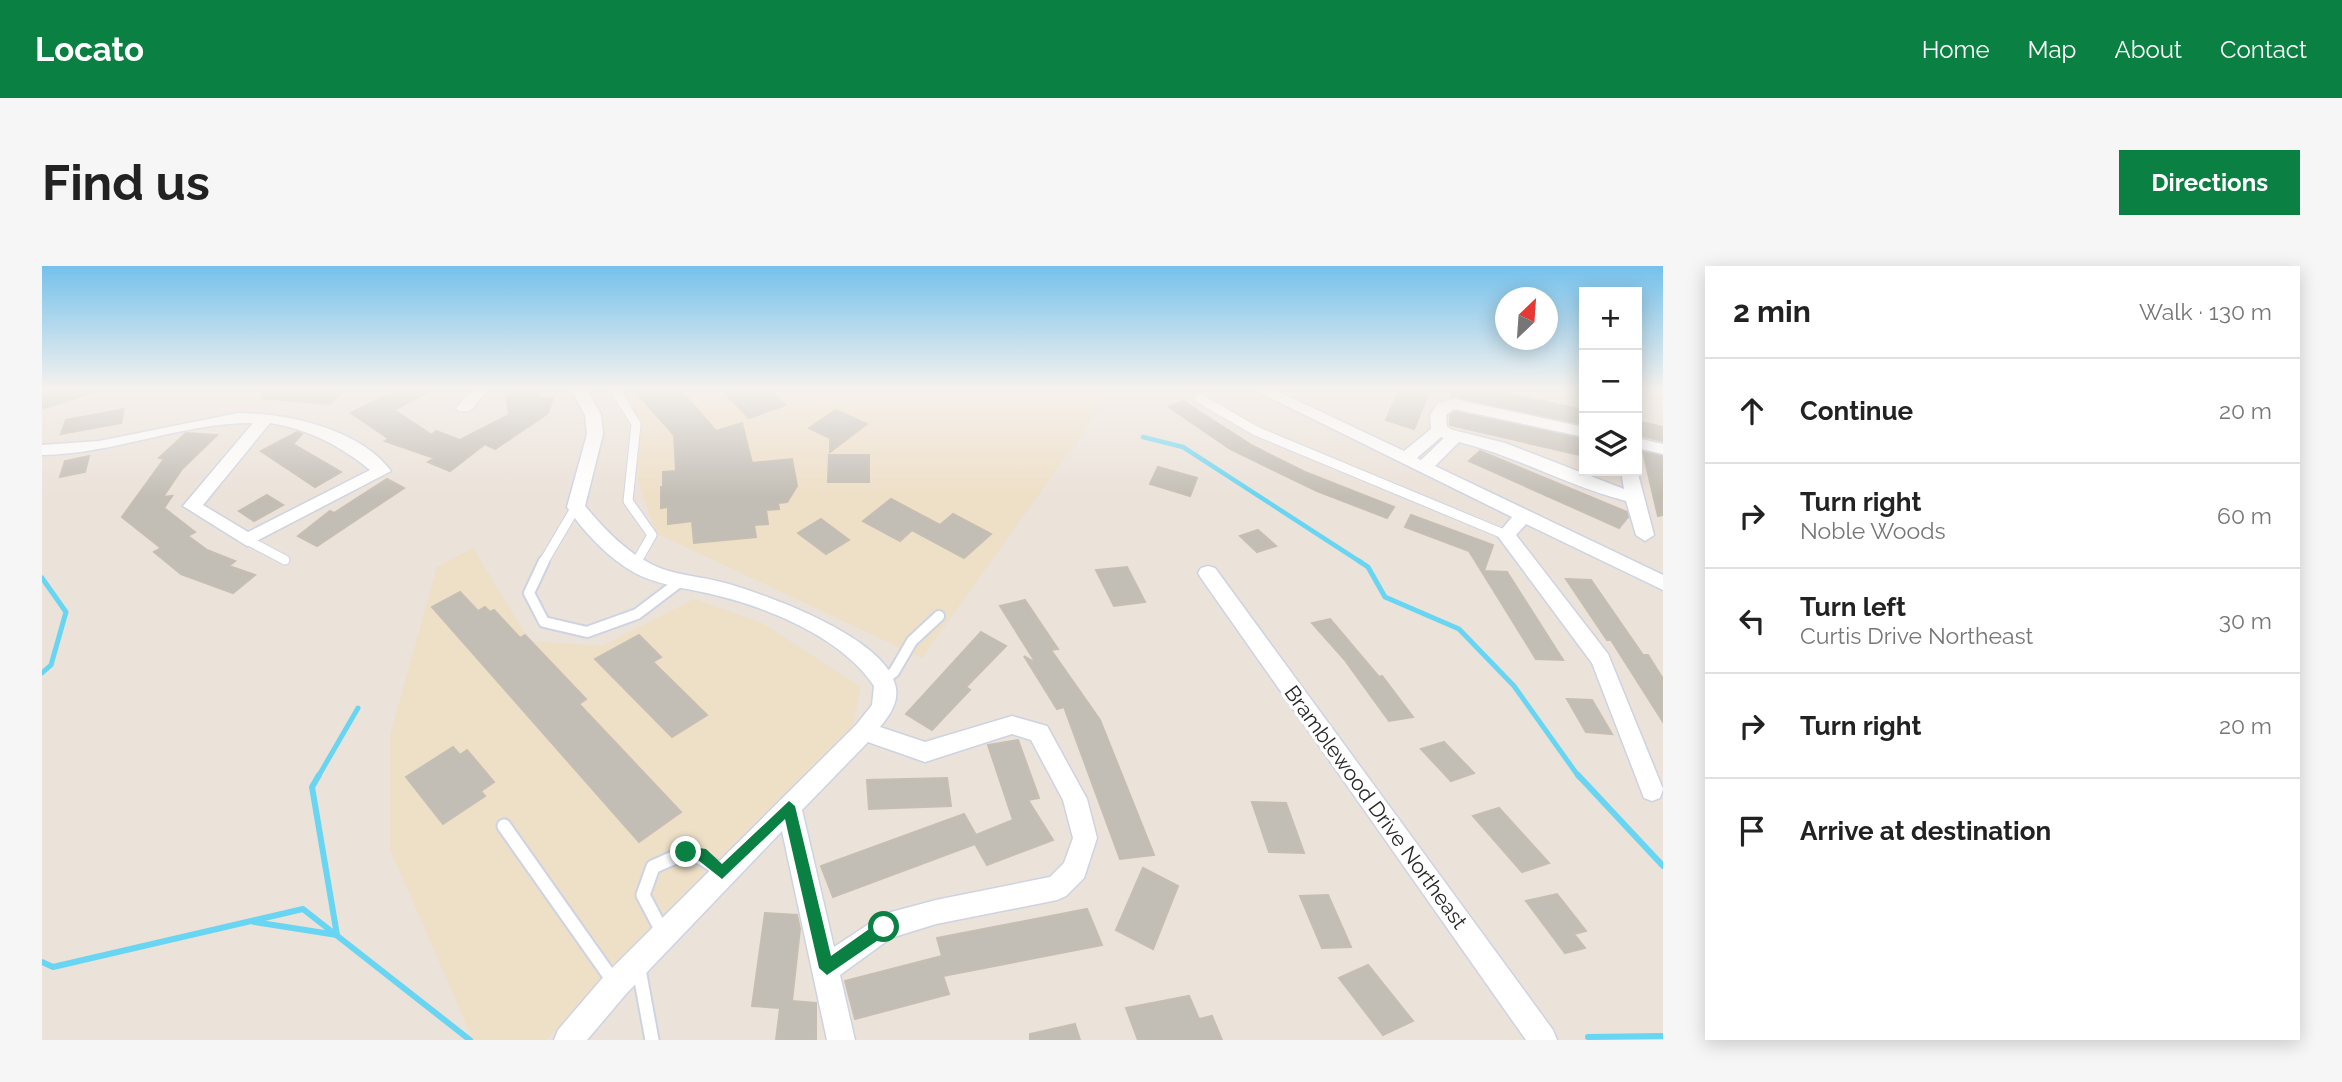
<!DOCTYPE html>
<html lang="en">
<head>
<meta charset="utf-8">
<style>
	body { margin:0; font-family:Raleway,sans-serif; background:#f6f6f6; color:#222 }
	.controls { position:absolute; right:21px; top:21px; display:grid; overflow:hidden; border-radius:0px; box-shadow:0 4px 18px #0003 }
	.controls button { width:63px; height:63px; display:grid; place-items:center; padding:0; border:0; border-bottom:2px solid #e0e0e0; background:#fff; color:#222; font:35px sans-serif }
	.compass { position:absolute; left:1453px; top:21px; width:63px; height:63px; border-radius:50%; background:#fff; box-shadow:0 4px 18px #0003; rotate:25deg }
	.stop { position:absolute; width:21px; height:21px; margin:-16px; border:5px solid #0b8043; border-radius:50%; background:#fff }
	.stop.end { background:#0b8043; border-color:#fff; box-shadow:0 2px 7px #0008 }
	.list { margin:0; padding:0; list-style:none }
	h2 { display:flex; justify-content:space-between; align-items:center; height:91px; margin:0; padding:0 28px; font-size:30px }
	h2 small { font-size:23px; font-weight:400; color:#767676 }
	.list li { display:grid; grid-template-columns:46px 1fr auto; gap:21px; align-items:center; box-sizing:border-box; height:105px; padding:0 28px; border-top:2px solid #e0e0e0 }
	.list b { display:block; font-size:26px; white-space:nowrap }
	.list p { margin:0; font-size:23px; white-space:nowrap; color:#767676 }
	.list em { font-size:23px; font-style:normal; color:#767676 }
	.icon { flex:none; width:38px; height:38px; fill:none; stroke:currentColor; stroke-width:2; stroke-linecap:round; stroke-linejoin:round }
	.map { position:relative; flex:none; width:1621px; height:774px; overflow:hidden; border-radius:0px }
	header { display:flex; align-items:center; gap:42px; box-sizing:border-box; height:98px; padding:0 35px; background:#0b8043; color:#fff }
	header strong { font-size:33px }
	nav { display:flex; gap:38px; margin-inline-start:auto; font-size:24px }
	.intro { display:flex; align-items:center; justify-content:space-between; box-sizing:border-box; height:168px; padding:0 42px }
	h1 { margin:0; font-size:49px }
	.button { padding:18px 32px; border-radius:0px; background:#0b8043; color:#fff; font-size:24px; font-weight:700 }
	main { display:flex; gap:42px; padding:0 42px }
	aside { flex:1; background:#fff; border-radius:0px; box-shadow:0 4px 18px #0003 }
	.map>svg:first-child { display:block }
	.education { fill:#eedfc7 }
	.lines { fill:none; stroke-linecap:round; stroke-linejoin:round }
	.stream-far2 { stroke:#68d5f2; stroke-width:4.5 }
	.stream-far1 { stroke:#68d5f2; stroke-width:5 }
	.stream { stroke:#68d5f2; stroke-width:6 }
	.building { fill:#c2bdb5; stroke:#c6beb3; stroke-width:2 }
	.service-far2-casing { stroke:#ced3e2; stroke-width:11 }
	.service-far1-casing { stroke:#ced3e2; stroke-width:14 }
	.service-casing { stroke:#ced3e2; stroke-width:17 }
	.minor-casing { stroke:#ced3e2; stroke-width:3 }
	.service-far2 { stroke:#fff; stroke-width:9 }
	.service-far1 { stroke:#fff; stroke-width:10 }
	.service { stroke:#fff; stroke-width:13 }
	.minor { fill:#fff; fill-rule:evenodd }
	.route { fill:#0b8043 }
	.labels { text-anchor:middle; dominant-baseline:central; stroke-width:7; stroke-linejoin:round; paint-order:stroke }
	.street-label { font-size:21px; fill:#282828; stroke:#fff }
</style>
</head>
<body>
<header>
<strong>Locato</strong>
<nav><a>Home</a><a>Map</a><a>About</a><a>Contact</a></nav>
</header>
<div class="intro"><h1>Find us</h1><a class="button">Directions</a></div>
<main>
<div class="map">
<svg width="1621" height="774" viewBox="0 0 1621 774">
	<rect width="100%" height="100%" fill="#ebe2d9"/>
	<!-- education -->
	<path class="education" d="M579,122H1073L880,392L614,267L595,212L588,135Z
		M431,282L488,375L560,380L652,333L720,357L819,421L811,460L504,774H431L348,583V469L395,301Z"/>
	<g class="lines">
		<!-- stream-far2 -->
		<path class="stream-far2" d="M1101,171L1141,181L1320,297"/>
		<!-- stream-far1 -->
		<path class="stream-far1" d="M1317,295L1326,301L1343,331L1417,363L1472,420L1537,511
			M0,312L24,346L9,399L0,407
			M276,511L316,442"/>
		<!-- stream -->
		<path class="stream" d="M1536,509L1621,600
			M212,656L295,669L270,521L277,509
			M0,696L11,701L261,643L428,774
			M1546,771L1621,770"/>
	</g>
	<!-- building -->
	<path class="building" d="M16,122H54L55,125L0,143V127Z
		M220,122H275L301,125L288,138L220,132Z
		M358,122H394L352,144L390,169L394,165L418,174L467,149L463,122H496L498,132H511L506,147L453,183L443,178L408,205L386,196L392,192L343,175L347,173L309,147Z
		M590,122H637L674,165L700,157L710,197L750,193L755,220L745,236L736,237L737,243L724,244L726,258L712,259L714,271L652,277L650,255L626,258V241L619,242V221H621V206L634,205L632,169Z
		M678,122H725L743,139L707,152Z
		M1358,122L1386,128L1372,163L1344,154Z
		M1409,122H1440L1542,144V158L1409,131Z
		M1141,135L1211,180L1263,206L1352,241L1345,252L1275,225L1188,183L1127,141Z
		M82,143L79,157L19,168L24,154Z
		M794,144L825,158L788,186V172L767,162Z
		M1413,146L1542,173V190L1408,159V149Z
		M1595,155L1621,161V175L1595,169Z
		M255,166L260,168L251,178L299,206L273,221L219,185Z
		M144,167L175,169L140,203L121,231L130,230L122,242L153,266L146,270L165,284L193,295L187,300L213,309L191,327L139,308L112,286L119,282L80,251L122,193L117,192Z
		M1438,185L1585,246L1586,251L1577,262L1427,195Z
		M1601,186L1621,190V249L1616,250Z
		M787,189H827V216H786Z
		M47,190L43,206L18,211L23,195Z
		M1116,201L1155,212L1148,230L1108,218Z
		M345,213L362,222L275,280L256,270L288,245L292,247Z
		M225,229L241,239L212,255L197,245Z
		M849,233L898,259L911,248L949,268L922,292L870,264L858,275L821,255Z
		M1369,249L1451,279L1442,305L1465,306L1521,394L1494,393L1427,285L1363,261Z
		M779,253L807,274L784,288L756,267Z
		M1216,264L1234,280L1215,286L1198,270Z
		M1085,301L1103,336L1072,340L1054,304Z
		M1524,313L1549,314L1601,389H1606L1621,413V456L1569,374H1565Z
		M418,326L436,345L443,341L448,346L452,344L478,372L483,369L544,433L537,438L639,546L597,576L390,341Z
		M983,334L1016,383L1009,384L1058,454L1112,589L1078,593L1022,441L1015,443L982,390L994,397L958,340Z
		M1288,353L1337,411L1340,410L1371,451L1347,455L1302,393L1270,357Z
		M939,366L964,380L924,421L928,424L890,464L864,448Z
		M597,369L619,391L611,396L665,449L630,471L553,393Z
		M1525,433L1550,434L1570,468L1544,466Z
		M976,474L997,532L986,534L1011,574L945,599L933,578L791,631L779,600L922,548L934,569L971,554L946,479Z
		M1402,476L1432,507L1409,515L1379,483Z
		M411,481L418,489L425,484L452,516L439,525L443,530L401,558L364,511Z
		M905,512L909,540L827,543L825,514Z
		M1210,536L1244,537L1262,587L1227,586Z
		M1457,542L1507,597L1480,606L1431,550Z
		M1101,602L1136,620L1111,683L1074,664Z
		M1515,628L1544,665L1532,668L1543,682L1523,687L1484,635Z
		M1286,629L1309,681L1280,682L1258,630Z
		M1045,643L1060,679L901,710L907,728L813,753L803,715L900,690L895,672Z
		M723,647L755,649L758,663L750,735L774,737V774H734L738,742L710,740Z
		M1326,699L1371,755L1341,769L1297,712Z
		M1147,730L1157,753L1170,750L1180,774H1096L1084,742Z
		M1033,758L1038,774H988V768Z"/>
	<g class="lines">
		<defs>
			<path id="service-far2" d="M572,122L594,158L586,235L610,269L594,297
				M1157,132L1214,165L1464,269
				M205,274L243,294
				M501,297L534,241"/>
			<path id="service-far1" d="M502,295L487,327L502,356L545,366L595,348L636,317
				M841,414L852,406L870,375L897,350"/>
			<path id="service" d="M462,560L572,716
				M622,669L601,629L611,601C644,586 651,581 680,607
				M596,698L610,774"/>
			<path id="minor" d="M431,122H448L428,145H416L414,142Z
				M528,122H544L559,149L561,168L543,240C562,263 584,286 611,299C634,310 659,310 683,317C726,329 841,371 853,418C858,435 848,449 838,461L883,476L970,450L1005,460L1045,533L1055,572L1042,612L1024,630L1015,634L894,658L849,672L798,709L813,774H785L740,565L584,728L545,774H512L516,764L564,708L814,459L830,439L832,420C801,373 730,343 677,330C651,323 624,321 599,310C570,296 543,268 525,241L545,168L543,149ZM970,468L989,474L1021,534L1031,572L1022,597L1008,611L894,634L842,648L792,681L760,544L826,476L883,496Z
				M1208,122H1229L1362,185L1389,163L1388,149L1396,137L1412,133L1542,161V171L1412,143L1404,149L1405,161L1411,164L1463,177L1582,223L1579,205L1595,204L1612,269L1603,275L1594,269L1584,235C1526,220 1474,190 1417,176L1393,200L1621,309V324L1484,258L1474,269L1566,388L1621,523L1618,532L1610,535L1602,532L1550,397L1455,269L1470,251ZM1399,171L1402,172L1379,194L1375,192Z
				M196,147C245,147 318,163 349,205L205,280L141,240L211,157C139,157 72,188 0,189V179L57,175ZM228,157C266,163 299,180 328,204L206,266L161,239Z
				M1595,172L1621,178V188L1595,182Z
				M1166,300L1173,302L1511,764L1515,774H1484L1159,312L1156,307L1159,302Z"/>
		</defs>
		<!-- service-far2 casing -->
		<use href="#service-far2" class="service-far2-casing"/>
		<!-- service-far1 casing -->
		<use href="#service-far1" class="service-far1-casing"/>
		<!-- service casing -->
		<use href="#service" class="service-casing"/>
		<!-- minor casing -->
		<use href="#minor" class="minor-casing"/>
		<!-- service-far2 -->
		<use href="#service-far2" class="service-far2"/>
		<!-- service-far1 -->
		<use href="#service-far1" class="service-far1"/>
		<!-- service -->
		<use href="#service" class="service"/>
		<!-- minor -->
		<use href="#minor" class="minor"/>
	</g>
	<!-- sky -->
	<linearGradient id="sky" x2="0" y2="1"><stop stop-color="#75c1ec"/><stop offset="0.53" stop-color="#f6f2ee"/><stop offset="1" stop-color="#f6f2ee" stop-opacity="0"/></linearGradient>
	<rect width="1621" height="231" fill="url(#sky)"/>
	<!-- route -->
	<path class="route" d="M747,535L753,540L789,690L837,656L842,654L850,661L848,666L785,709L777,702L743,553L680,613L656,594L639,591L637,586L644,580L664,583L680,598Z"/>
	<g class="labels">
		<!-- street labels -->
		<g class="street-label">
			<text transform="translate(1334 541) rotate(54)">Bramblewood Drive Northeast</text>
		</g>
	</g>
</svg>
<div class="controls">
<button>+</button>
<button>−</button>
<button><svg class="icon" aria-label="layers" viewBox="0 0 24 24"><path d="M12 4l9 5-9 5-9-5zM3 14l9 5 9-5"/></svg></button>
</div>
<svg class="compass" viewBox="-18 -18 36 36"><path d="M0-13l5 13h-10z" fill="#e53935"/><path d="M0 13l5-13h-10z" fill="#767676"/></svg>
<div class="stop" style="left:842px;top:661px"></div>
<div class="stop end" style="left:644px;top:586px"></div>
</div>
<aside>
<h2>2 min<small>Walk · 130 m</small></h2>
<ul class="list">
<li><svg class="icon" aria-label="ahead" viewBox="0 0 24 24"><path d="M12 20V5M6 11l6-6 6 6"/></svg><div><b>Continue</b></div><em>20 m</em></li>
<li><svg class="icon" aria-label="right" viewBox="0 0 24 24"><path d="M7 20v-9h11M14 6l5 5-5 5"/></svg><div><b>Turn right</b><p>Noble Woods</p></div><em>60 m</em></li>
<li><svg class="icon" aria-label="left" viewBox="0 0 24 24"><path d="M17 20v-9H6M10 6l-5 5 5 5"/></svg><div><b>Turn left</b><p>Curtis Drive Northeast</p></div><em>30 m</em></li>
<li><svg class="icon" aria-label="right" viewBox="0 0 24 24"><path d="M7 20v-9h11M14 6l5 5-5 5"/></svg><div><b>Turn right</b></div><em>20 m</em></li>
<li><svg class="icon" aria-label="arrive" viewBox="0 0 24 24"><path d="M6 21V4h12l-3 4 3 4H6"/></svg><div><b>Arrive at destination</b></div></li>
</ul>
</aside>
</main>
</body>
</html>
